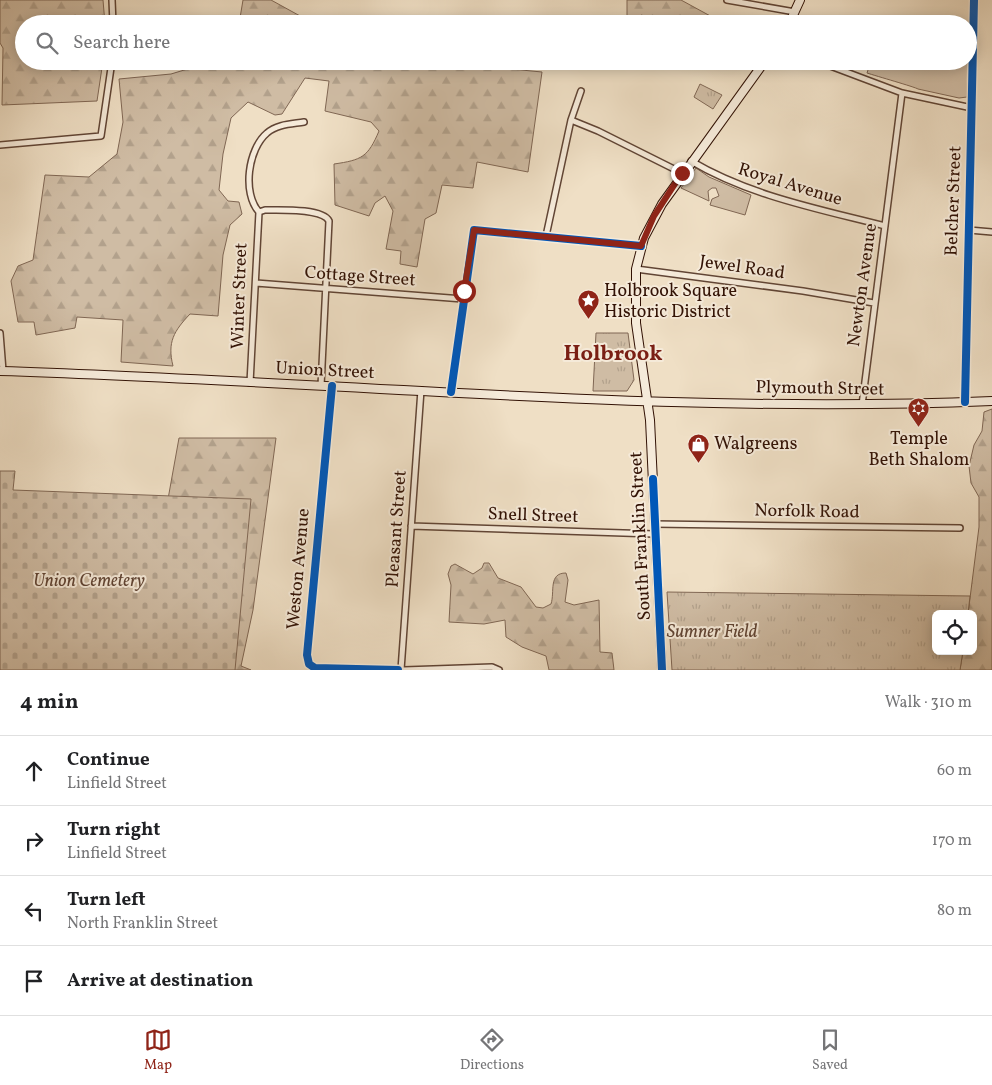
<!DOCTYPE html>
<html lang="en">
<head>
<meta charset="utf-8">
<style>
	body { margin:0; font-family:Vollkorn,serif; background:#f6f6f6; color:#202124 }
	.controls { position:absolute; right:15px; bottom:15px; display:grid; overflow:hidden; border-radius:8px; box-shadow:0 2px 12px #0003 }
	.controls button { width:45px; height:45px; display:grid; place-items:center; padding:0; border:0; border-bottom:1px solid #e0e0e0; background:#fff; color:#202124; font:25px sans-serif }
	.stop { position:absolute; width:15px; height:15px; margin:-11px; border:4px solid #8f2418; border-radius:50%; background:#fff }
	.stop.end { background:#8f2418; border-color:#fff; box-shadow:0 1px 5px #0008 }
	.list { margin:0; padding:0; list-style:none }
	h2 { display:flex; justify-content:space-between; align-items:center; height:65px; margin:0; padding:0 20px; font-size:21px }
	h2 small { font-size:16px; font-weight:400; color:#757577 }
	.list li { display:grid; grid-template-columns:32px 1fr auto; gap:15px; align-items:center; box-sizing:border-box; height:70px; padding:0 20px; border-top:1px solid #e0e0e0 }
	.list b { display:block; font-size:19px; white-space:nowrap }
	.list p { margin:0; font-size:16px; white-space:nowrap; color:#757577 }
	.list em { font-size:16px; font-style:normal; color:#757577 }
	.icon { flex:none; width:28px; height:28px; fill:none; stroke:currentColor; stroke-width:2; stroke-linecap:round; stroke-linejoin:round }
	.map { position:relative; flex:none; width:992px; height:670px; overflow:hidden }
	.search { position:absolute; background:#fff; box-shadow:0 2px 12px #0003; left:15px; right:15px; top:15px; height:55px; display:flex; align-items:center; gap:12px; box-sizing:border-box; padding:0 18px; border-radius:28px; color:#757577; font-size:19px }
	.sheet { height:345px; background:#fff }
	nav { display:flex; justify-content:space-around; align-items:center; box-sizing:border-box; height:70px; border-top:1px solid #e0e0e0; background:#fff; font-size:14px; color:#757577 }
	nav a { display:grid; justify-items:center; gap:2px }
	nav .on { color:#8f2418 }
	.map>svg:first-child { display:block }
	.grass { fill:#cfbca4; stroke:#806754 }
	.forest { fill:url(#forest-firs); stroke:#806754 }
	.cemetery { fill:url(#cemetery-stones); stroke:#806754 }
	.park { fill:url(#park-tufts); stroke:#806754 }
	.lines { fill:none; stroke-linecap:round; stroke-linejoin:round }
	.street-casing { stroke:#614535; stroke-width:8 }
	.secondary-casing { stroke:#321205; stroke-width:10 }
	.street { stroke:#f5ead9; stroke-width:5 }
	.secondary { stroke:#f5ead9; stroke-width:8 }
	.cycleway-casing { stroke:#f5ead9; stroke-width:11 }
	.cycleway { stroke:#0057b8; stroke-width:8 }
	.route { stroke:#8f2418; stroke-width:6 }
	.labels { text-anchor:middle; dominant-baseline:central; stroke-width:4; stroke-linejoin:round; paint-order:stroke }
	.street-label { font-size:18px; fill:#321205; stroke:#f5ead9 }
	.poi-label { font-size:18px; fill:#321205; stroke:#f5ead9; text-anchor:start }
	.park-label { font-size:18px; font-style:italic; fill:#614535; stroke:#f5ead9 }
	.district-label { font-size:22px; font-weight:bold; fill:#7a1f14; stroke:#f5ead9 }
</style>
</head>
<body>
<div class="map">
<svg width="992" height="670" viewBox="0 0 992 670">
	<defs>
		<pattern id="forest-firs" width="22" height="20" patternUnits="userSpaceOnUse" patternTransform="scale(1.25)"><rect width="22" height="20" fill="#cfbca4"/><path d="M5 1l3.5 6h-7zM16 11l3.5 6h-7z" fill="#b2a18c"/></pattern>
		<pattern id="cemetery-stones" width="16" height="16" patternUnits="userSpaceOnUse" patternTransform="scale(1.25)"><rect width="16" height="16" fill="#cfbca4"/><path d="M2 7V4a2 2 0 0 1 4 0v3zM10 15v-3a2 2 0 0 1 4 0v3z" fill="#b2a18c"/></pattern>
		<pattern id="park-tufts" width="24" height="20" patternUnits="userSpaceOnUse" patternTransform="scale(1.25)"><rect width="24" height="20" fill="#cfbca4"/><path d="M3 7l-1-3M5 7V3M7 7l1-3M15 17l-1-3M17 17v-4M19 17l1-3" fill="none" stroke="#b2a18c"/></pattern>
	</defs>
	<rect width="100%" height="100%" fill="#efdfc5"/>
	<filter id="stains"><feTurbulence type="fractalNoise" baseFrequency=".004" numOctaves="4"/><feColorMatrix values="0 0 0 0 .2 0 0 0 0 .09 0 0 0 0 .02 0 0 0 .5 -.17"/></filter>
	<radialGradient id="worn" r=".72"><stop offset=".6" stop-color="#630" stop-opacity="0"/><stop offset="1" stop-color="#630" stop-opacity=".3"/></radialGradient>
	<!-- grass -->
	<path class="grass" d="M871,61H968L967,97L959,98L918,89C915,87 876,76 867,73Z
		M696,168L709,177L751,195L745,215L710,205L712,199L719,196L716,188H712L708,191L709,201L681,188Z"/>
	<!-- forest -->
	<path class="forest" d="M0,0H103L105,24H24V61H103L97,101L2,105L3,48L0,43Z
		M243,0H271L311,22L355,24H239Z
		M627,0H681L725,24H663L664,21L641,15L634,24L627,18Z
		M214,61H502L511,69L542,72L528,172L477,162L473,188L442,185L436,213L425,219L417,267L400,264L401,251L386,249L393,211L385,196L375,203L369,216L335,205L334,164C362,160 368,157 379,131L371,122L325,111L329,81L305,78L282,114L275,115L248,102L231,118L223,154L219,190L228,201L239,202L242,214L230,225L223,255L218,316L190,314C174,331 167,342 173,366L121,362L123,320L77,317L75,328L36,335L34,322H18L11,281L18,266L33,260L45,175L89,177L117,154L123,122L119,79L171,74Z
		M992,409V670H960L963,651H973V614H968L979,527V497L971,483L969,466L974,445L982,431L984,412Z
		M179,438H276L253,610L241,666L251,670H0V632L139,660Z
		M484,563H489L498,578L521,587L536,607L543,608L551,604C555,592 548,573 566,573L568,580L565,602L574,605L599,600L600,652L612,653L614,670H549L546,656L522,647L506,637L505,620L484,624L449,622L451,585L448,574L451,566L455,564L473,574L482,568Z"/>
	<!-- cemetery -->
	<path class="cemetery" d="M0,471H15L13,490L251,499L235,670H0Z"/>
	<!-- park -->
	<path class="park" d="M700,84L722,95L713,109L694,97Z
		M596,333H628L634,380L627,391H593Z
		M667,592L970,596L968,614H936V651H963L960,670H672Z"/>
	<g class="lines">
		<defs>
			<path id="street" d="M112,0L113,24
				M727,0L795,12
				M817,61L902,93L972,108
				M571,120L598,131L682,173
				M0,145L101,136L112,61
				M691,161C750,196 819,209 885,226
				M259,212L265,210C280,210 323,208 329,221L321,386
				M259,212C242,193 248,149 267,133C277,124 292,124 304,122
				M969,230L992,232
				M546,236L571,120L581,91
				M636,269L803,291L874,303
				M256,283L463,299
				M0,333L3,371
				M250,383L259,212
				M332,386L307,655L309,664L315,668L398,670
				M451,392L474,230L641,246
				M965,402L974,0
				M862,405L902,93
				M654,524L960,528
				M411,526L654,534
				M401,670L421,390
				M404,670L492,667L499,670"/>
			<path id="secondary" d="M789,24L800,0
				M0,371C331,381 661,415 992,401
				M662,670L650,420L636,323V269L644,238L662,204L765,61"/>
		</defs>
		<!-- street casing -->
		<use href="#street" class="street-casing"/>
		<!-- secondary casing -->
		<use href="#secondary" class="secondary-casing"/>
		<!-- street -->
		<use href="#street" class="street"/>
		<!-- secondary -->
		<use href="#secondary" class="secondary"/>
		<defs>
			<path id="cycleway" d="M332,386L307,655L309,664L315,668L398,670
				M451,392L474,230L641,246
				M965,402L974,0
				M653,479L662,670"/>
		</defs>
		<!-- cycleway casing -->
		<use href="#cycleway" class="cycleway-casing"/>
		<!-- cycleway -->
		<use href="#cycleway" class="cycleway"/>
	</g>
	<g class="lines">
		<!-- route -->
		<path class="route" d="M464,291L474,230L641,246L654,216L682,173"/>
	</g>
	<!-- icons -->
	<defs>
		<symbol id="sight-pin" viewBox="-11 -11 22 30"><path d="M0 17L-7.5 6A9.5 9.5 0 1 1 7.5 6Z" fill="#8f2418" stroke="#f5ead9"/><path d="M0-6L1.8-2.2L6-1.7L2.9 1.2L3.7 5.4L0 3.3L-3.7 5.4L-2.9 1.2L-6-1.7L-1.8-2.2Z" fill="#fff"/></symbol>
		<symbol id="synagogue-pin" viewBox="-11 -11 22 30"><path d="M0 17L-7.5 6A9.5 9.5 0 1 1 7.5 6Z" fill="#8f2418" stroke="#f5ead9"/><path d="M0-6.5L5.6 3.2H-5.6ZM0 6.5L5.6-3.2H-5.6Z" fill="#fff"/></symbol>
		<symbol id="shop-pin" viewBox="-11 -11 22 30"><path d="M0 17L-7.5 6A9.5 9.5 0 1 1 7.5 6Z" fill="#8f2418" stroke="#f5ead9"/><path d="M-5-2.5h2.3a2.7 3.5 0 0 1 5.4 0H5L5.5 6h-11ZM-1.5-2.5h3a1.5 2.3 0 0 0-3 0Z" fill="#fff"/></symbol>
	</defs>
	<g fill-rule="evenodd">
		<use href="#sight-pin" x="576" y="288" width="25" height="34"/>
		<use href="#synagogue-pin" x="906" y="396" width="25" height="34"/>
		<use href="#shop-pin" x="686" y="432" width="25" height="34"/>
	</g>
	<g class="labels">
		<!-- street labels -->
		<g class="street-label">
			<text transform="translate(790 185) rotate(17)">Royal Avenue</text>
			<text transform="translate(954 201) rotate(-88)">Belcher Street</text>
			<text transform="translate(742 268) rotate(8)">Jewel Road</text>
			<text transform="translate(360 277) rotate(4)">Cottage Street</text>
			<text transform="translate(863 285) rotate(-82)">Newton Avenue</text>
			<text transform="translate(240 296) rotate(-88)">Winter Street</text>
			<text transform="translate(325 371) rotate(3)">Union Street</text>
			<text transform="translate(820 389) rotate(1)">Plymouth Street</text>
			<text transform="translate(807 512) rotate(1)">Norfolk Road</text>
			<text transform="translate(533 516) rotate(2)">Snell Street</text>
			<text transform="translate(397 529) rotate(-86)">Pleasant Street</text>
			<text transform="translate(641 536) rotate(-93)">South Franklin Street</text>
			<text transform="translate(299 569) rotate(-85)">Weston Avenue</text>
		</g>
		<!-- poi labels -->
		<g class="poi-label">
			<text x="604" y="291">Holbrook Square<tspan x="604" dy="21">Historic District</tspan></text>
			<text x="919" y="439" text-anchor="middle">Temple<tspan x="919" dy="21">Beth Shalom</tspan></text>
			<text x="714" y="444">Walgreens</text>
		</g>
		<!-- park labels -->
		<g class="park-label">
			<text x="89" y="581">Union Cemetery</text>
			<text x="712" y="632">Sumner Field</text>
		</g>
		<!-- district labels -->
		<g class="district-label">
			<text x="613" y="354">Holbrook</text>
		</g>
	</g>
	<rect width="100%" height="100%" filter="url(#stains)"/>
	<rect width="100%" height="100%" fill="url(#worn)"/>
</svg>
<div class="controls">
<button><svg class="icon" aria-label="locate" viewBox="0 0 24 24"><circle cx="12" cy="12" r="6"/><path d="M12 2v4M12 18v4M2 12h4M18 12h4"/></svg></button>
</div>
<div class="stop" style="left:464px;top:291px"></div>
<div class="stop end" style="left:682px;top:173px"></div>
<div class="search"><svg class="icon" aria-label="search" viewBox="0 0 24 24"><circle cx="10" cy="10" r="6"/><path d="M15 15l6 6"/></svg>Search here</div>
</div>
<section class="sheet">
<h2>4 min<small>Walk · 310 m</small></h2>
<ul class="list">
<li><svg class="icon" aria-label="ahead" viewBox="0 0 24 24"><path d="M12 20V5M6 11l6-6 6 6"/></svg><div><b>Continue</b><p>Linfield Street</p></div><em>60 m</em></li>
<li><svg class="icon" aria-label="right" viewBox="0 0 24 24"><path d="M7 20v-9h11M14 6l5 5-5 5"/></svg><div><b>Turn right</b><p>Linfield Street</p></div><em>170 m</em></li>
<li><svg class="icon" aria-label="left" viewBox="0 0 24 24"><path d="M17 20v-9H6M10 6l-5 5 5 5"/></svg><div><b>Turn left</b><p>North Franklin Street</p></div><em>80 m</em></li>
<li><svg class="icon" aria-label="arrive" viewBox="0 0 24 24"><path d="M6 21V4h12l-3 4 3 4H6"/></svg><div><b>Arrive at destination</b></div></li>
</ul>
</section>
<nav>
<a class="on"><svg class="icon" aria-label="map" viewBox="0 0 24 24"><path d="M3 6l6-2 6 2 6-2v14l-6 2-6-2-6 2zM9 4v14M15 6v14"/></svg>Map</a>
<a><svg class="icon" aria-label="directions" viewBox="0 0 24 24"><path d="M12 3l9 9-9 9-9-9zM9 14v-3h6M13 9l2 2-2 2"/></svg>Directions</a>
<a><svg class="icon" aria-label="saved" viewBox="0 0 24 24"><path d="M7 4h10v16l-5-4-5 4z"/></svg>Saved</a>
</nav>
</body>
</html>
